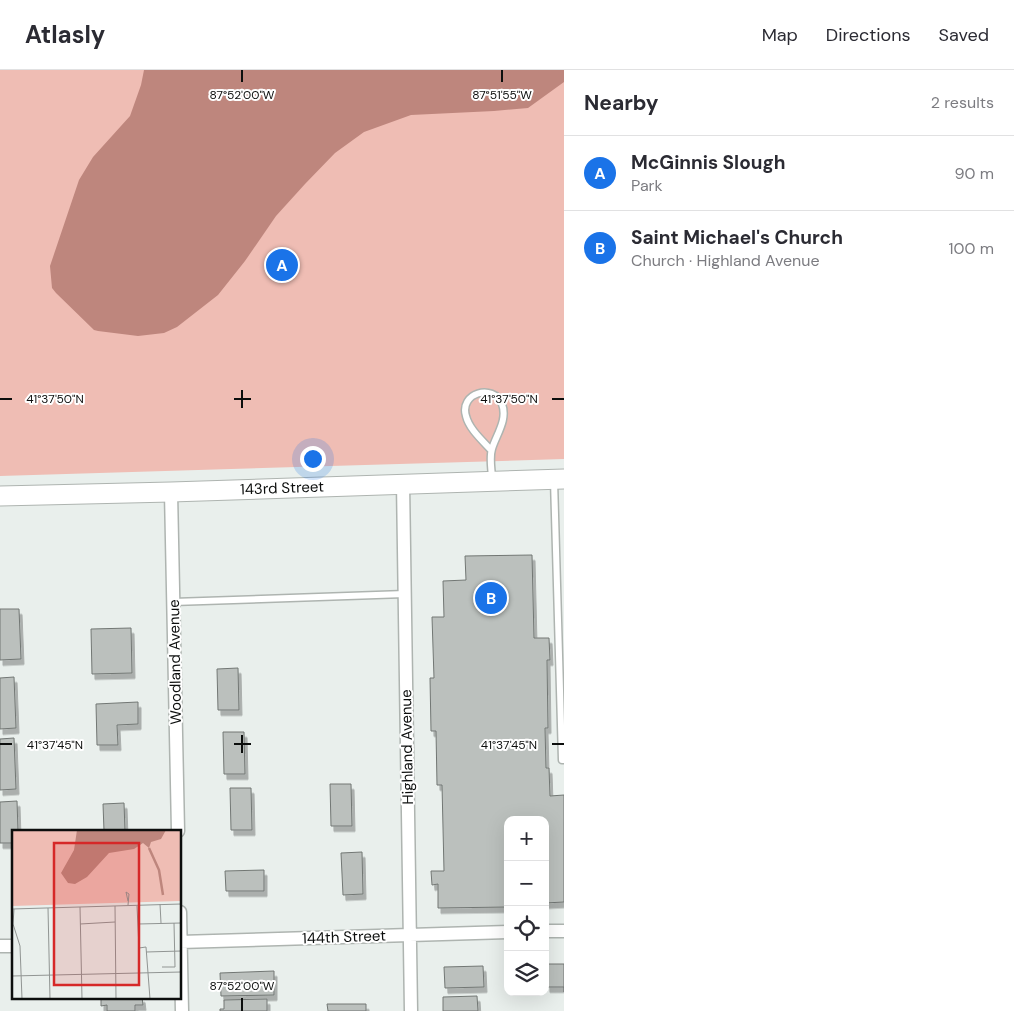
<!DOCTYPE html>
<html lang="en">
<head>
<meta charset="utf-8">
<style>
	body { margin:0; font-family:"DM Sans",sans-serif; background:#f2f2f3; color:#2b2b33 }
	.controls { position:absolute; right:15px; bottom:15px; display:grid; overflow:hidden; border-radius:10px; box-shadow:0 5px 20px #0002 }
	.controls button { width:45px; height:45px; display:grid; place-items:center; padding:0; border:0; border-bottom:1px solid #e1e1e2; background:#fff; color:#2b2b33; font:25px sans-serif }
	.you { position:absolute; left:312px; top:388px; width:18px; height:18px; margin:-12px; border:4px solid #fff; border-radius:50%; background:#1a73e8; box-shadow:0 0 0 8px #1a73e833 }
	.badge { display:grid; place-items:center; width:32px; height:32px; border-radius:50%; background:#1a73e8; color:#fff; font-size:16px; font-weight:700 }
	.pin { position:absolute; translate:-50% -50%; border:2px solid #fff; box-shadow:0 1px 5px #0006 }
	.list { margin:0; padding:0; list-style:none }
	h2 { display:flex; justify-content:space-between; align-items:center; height:65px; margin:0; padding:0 20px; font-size:21px }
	h2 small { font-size:16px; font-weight:400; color:#7c7c81 }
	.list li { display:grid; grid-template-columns:32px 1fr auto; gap:15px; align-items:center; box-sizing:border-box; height:75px; padding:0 20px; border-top:1px solid #e1e1e2 }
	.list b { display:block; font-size:19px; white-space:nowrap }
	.list p { margin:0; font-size:16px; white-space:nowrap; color:#7c7c81 }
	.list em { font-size:16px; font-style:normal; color:#7c7c81 }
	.icon { flex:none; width:28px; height:28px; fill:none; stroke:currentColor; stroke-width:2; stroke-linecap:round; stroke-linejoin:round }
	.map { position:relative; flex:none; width:564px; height:941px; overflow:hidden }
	header { display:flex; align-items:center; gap:30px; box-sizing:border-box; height:70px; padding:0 25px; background:#fff; border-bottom:1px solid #e1e1e2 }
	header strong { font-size:24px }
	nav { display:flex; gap:28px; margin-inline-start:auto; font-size:18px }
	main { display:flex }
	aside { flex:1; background:#fff }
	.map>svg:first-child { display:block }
	.green { fill:#efbdb4 }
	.water { fill:#be867d }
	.building { fill:#bbc0bd; stroke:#727774; filter:url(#shadow) }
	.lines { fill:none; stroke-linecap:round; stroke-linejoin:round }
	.lane-casing { stroke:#aeb4b0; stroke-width:9 }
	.street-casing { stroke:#aeb4b0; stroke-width:15 }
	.secondary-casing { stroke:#aeb4b0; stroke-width:21 }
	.lane { stroke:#fff; stroke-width:6 }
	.street { stroke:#fff; stroke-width:12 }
	.secondary { stroke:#fff; stroke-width:19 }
	.ticks { fill:none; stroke:#0c0e0d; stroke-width:2 }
	.labels { text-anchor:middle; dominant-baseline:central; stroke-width:4; stroke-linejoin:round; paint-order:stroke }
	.street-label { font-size:15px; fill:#0c0e0d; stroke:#fff }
	.inset-river { fill:none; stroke:#be867d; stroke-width:2.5 }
	.inset-road { fill:none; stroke:#919593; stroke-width:1 }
	.view { fill:#d62828; fill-opacity:0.15; stroke:#d62828; stroke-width:2.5 }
	.inset-edge { fill:none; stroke:#0c0e0d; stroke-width:2.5 }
	.ticks-label { font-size:12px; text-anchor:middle; fill:#0c0e0d; stroke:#fff; stroke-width:4; stroke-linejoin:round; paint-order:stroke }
</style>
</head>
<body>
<header>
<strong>Atlasly</strong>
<nav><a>Map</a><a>Directions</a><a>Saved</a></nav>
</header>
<main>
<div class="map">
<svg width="564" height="941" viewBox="0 0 564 941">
	<defs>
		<filter id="shadow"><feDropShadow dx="3" dy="5.5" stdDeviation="0" flood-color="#0004"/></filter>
	</defs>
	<rect width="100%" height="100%" fill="#e9efec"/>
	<!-- green -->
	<path class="green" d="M0,0H564V389L0,406Z"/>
	<!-- water -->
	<path class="water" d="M144,0H564V12L528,38L494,41L411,45L364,62L335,83L305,114L276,146L245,191L218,225L177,257L164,263L138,266L98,261L94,260L56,223L52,218L50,196L79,110L93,87L130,46L141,15Z"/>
	<!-- building -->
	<path class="building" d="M532,485L534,568H549L550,590H547L548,658H545L546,698H549L550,726L564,725V832L545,833V750H508V837L438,838V814L432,815L431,801H444L442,715H437L436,661H431L430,608H434L432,547H444L443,511L466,510L465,486Z
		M0,539H19L21,589L0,590Z
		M131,558L132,603L92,604L91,559Z
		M238,598L239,640H218L217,599Z
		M14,607L16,658L0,659V608Z
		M138,632V654L117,655L118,675H97L96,634Z
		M223,662H244L245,704H224Z
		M14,668L16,719L0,720V669Z
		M330,714H351L352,756H331Z
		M230,718H251L252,760H231Z
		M17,731L18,761H14V773H0V732Z
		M124,733L125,761H104L103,734Z
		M362,782L363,824L343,825L341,783Z
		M264,800V821H226L225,801Z
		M546,894H564V922V917H547Z
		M483,896L484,917L445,918L444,897Z
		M274,901V925L221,926L220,903Z
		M477,926L478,941H443V927Z
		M101,927H142L143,935H135V941H107V935L101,936Z
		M267,929V941H220V939H224V930Z
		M327,934H366V941H328Z"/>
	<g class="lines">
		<defs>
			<path id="lane" d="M491,380C483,371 469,359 466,346C459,323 493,313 502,334C508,350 496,365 492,379C489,388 492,400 492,410
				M554,410L562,690H564
				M173,532L405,524"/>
			<path id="street" d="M403,413L411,941
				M171,422L178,761
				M180,842L182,941
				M545,861H564
				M180,872L508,862
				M0,876H14"/>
			<path id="secondary" d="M0,426L171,422L564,409"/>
		</defs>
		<!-- lane casing -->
		<use href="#lane" class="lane-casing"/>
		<!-- street casing -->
		<use href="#street" class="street-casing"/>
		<!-- secondary casing -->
		<use href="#secondary" class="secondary-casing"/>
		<!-- lane -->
		<use href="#lane" class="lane"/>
		<!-- street -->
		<use href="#street" class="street"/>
		<!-- secondary -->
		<use href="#secondary" class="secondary"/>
	</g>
	<!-- ticks -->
	<path class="ticks" d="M242,0V12M502,0V12M242,320V338M0,329H12M234,329H251M552,329H564M242,665V683M0,674H12M234,674H251M552,674H564M242,928V941"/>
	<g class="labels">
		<!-- street labels -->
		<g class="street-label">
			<text transform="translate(282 418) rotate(-2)">143rd Street</text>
			<text transform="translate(175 592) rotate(-91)">Woodland Avenue</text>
			<text transform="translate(407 677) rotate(-91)">Highland Avenue</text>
			<text transform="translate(344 867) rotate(-2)">144th Street</text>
		</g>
	</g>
	<!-- overview -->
	<g transform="translate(12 760)">
		<rect width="169" height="169" fill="#e9efec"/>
		<path d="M0,0H169L168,71L0,76Z" fill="#efbdb4"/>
		<path d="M65,0H154L149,9L139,12L137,18L131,13L122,19L97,23L75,47L63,54L56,53L49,43L62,20Z" fill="#be867d"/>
		<path class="inset-river" d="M137,18L147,40L151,65"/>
		<path class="inset-road" d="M116,71L114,62L117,64L116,75M148,74L149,93M103,76L104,169M125,76L127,118L134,117L138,169M68,77L70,169M36,78L38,169M0,79L169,74M2,79L1,94L8,116L10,169M68,94L103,92M126,94L169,93M134,122L169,121M150,137H163L162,93M0,146L169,142"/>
		<path class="view" d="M42,13H127V155H42Z"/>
		<rect width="169" height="169" class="inset-edge"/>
	</g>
	<g class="ticks-label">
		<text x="242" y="29">87°52'00"W</text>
		<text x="502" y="29">87°51'55"W</text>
		<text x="55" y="333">41°37'50"N</text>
		<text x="509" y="333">41°37'50"N</text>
		<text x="55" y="679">41°37'45"N</text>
		<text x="509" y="679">41°37'45"N</text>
		<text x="242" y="920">87°52'00"W</text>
	</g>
</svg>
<div class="controls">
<button>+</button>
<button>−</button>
<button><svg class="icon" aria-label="locate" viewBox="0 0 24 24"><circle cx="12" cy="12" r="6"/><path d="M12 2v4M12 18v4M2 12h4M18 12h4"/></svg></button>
<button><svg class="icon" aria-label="layers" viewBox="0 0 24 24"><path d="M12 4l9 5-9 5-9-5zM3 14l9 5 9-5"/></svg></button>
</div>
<div class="you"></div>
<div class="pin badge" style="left:282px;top:195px">A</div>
<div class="pin badge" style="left:491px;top:528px">B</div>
</div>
<aside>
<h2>Nearby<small>2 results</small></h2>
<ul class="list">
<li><span class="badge">A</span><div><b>McGinnis Slough</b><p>Park</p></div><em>90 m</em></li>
<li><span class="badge">B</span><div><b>Saint Michael's Church</b><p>Church · Highland Avenue</p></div><em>100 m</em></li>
</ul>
</aside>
</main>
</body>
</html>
